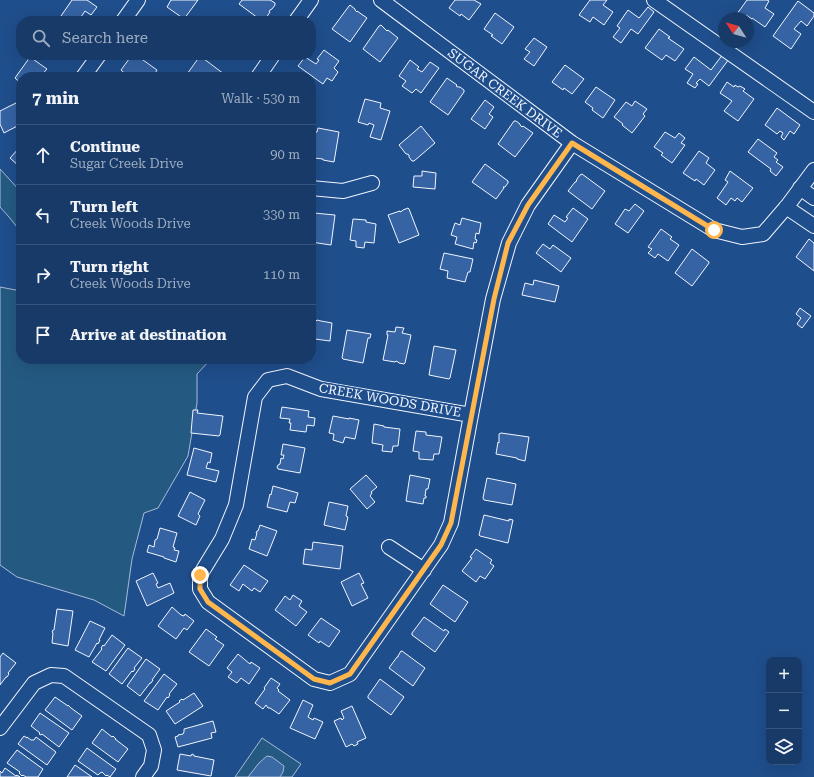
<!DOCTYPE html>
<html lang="en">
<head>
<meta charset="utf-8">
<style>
	body { margin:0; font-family:"Roboto Serif",serif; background:#20416f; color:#f1f3f6 }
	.controls { position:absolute; right:12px; bottom:12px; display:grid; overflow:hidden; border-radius:8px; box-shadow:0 4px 16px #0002 }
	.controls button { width:36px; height:36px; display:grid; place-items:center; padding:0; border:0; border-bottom:1px solid #36547d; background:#173a69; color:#f1f3f6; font:20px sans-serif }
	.compass { position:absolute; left:718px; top:12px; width:36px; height:36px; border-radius:50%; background:#173a69; box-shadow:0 4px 16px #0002; rotate:306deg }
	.stop { position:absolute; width:12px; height:12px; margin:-9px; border:3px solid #ffb74d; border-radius:50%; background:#fff }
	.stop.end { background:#ffb74d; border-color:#fff; box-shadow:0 1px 4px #0008 }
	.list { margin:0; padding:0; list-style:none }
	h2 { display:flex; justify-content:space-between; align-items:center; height:52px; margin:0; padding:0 16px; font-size:17px }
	h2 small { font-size:13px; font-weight:400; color:#9eadc0 }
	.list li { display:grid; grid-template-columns:26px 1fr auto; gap:12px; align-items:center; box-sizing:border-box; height:60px; padding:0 16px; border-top:1px solid #36547d }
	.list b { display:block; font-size:15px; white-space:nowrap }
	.list p { margin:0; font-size:13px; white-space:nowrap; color:#9eadc0 }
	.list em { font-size:13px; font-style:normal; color:#9eadc0 }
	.icon { flex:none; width:22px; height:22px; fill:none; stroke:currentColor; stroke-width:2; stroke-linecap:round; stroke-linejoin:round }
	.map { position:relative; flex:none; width:814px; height:777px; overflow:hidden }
	.search { position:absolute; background:#173a69; box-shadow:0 4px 16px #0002; left:16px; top:16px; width:300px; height:44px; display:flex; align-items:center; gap:10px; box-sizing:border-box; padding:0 14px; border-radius:16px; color:#9eadc0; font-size:15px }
	.panel { position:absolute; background:#173a69; box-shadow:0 4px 16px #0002; left:16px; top:72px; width:300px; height:292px; border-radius:16px }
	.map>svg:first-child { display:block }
	.green { fill:#245a82; stroke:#a8bbd7 }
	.water { fill:#3b69a3; stroke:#a8bbd7 }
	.building { fill:#3563a3; stroke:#f2f6ff }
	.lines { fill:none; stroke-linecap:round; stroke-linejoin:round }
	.minor-casing { stroke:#f2f6ff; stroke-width:16 }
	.minor { stroke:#1f4e8c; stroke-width:14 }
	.route { stroke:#ffb74d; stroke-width:5 }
	.labels { text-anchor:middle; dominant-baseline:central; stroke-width:3; stroke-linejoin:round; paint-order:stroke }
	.street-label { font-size:13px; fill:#f2f6ff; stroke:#1f4e8c }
</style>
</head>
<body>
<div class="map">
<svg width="814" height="777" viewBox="0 0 814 777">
	<rect width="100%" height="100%" fill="#1f4e8c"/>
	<!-- green -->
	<path class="green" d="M0,169L21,192V232L9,217L0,207Z
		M0,287L21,291V359H211L197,374V403L188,456L158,508L144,513L132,559L124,616L94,600L17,577L0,565Z
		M262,738L301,764L292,777H235Z"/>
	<!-- water -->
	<path class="water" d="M267,756L272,757L284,766L283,772L280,777H248L259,763Z"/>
	<!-- building -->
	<path class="building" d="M72,0H87L97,7L91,15L85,11L79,20L76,18L73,21H68L61,16Z
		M171,0H198L184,19L167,7Z
		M242,0H270L275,3V5L272,9L270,10L269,12H270L264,21H262L239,4Z
		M455,0H474L481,4L469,20L461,14L460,16L449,8Z
		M590,0H607L603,5L613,12L604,25L593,17L590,22L579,15Z
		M747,0H767L769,1L765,8L774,14L765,27L752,18V19L746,15L744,18H734Z
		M798,1L814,13V16L807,26L801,21L794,29L801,34L791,49L773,36Z
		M350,5L355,9V10L357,12V11L367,18L350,42L332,29L349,6Z
		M648,7L654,12L638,34L631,29L621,43L613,37L620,28L617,26L628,10L639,18Z
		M495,13L514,27L502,44L491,36L493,35L484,29Z
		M381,25L387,31L388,30L398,38L380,62L363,49L379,26Z
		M659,29L670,37L668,38L684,49L675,61L666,55L662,60L645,48Z
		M534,38L547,47L534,66L524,59L530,52L525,49Z
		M324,50L339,61L334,68L338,72L332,81L327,78L323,84L298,66L305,57L316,64L319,60L317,59Z
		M723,54L729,59L709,86L700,79L696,83L698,84L695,88L687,83L693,74L685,69L694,57L711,70Z
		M132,55H136L157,70L153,77H129L122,71L121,70Z
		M200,56L224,74L221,77H191L187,74Z
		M30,57L47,69L40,77L38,75V77H21V83L15,78Z
		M410,60L419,67L417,69L422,72L430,62L439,68L421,93L416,89L412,93L402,86L406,81L399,76Z
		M565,65L584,79L572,94L564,88L563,90L552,82Z
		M447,78L457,85L456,86L458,87H460L464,90V92L448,115L430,102Z
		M727,82L734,87L735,85L738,87L740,86L745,89L743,91L754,99L738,121L724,111L732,101L720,93Z
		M596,87L615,100L603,118L592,110L593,108L585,102Z
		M365,99L381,103L380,108L390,111L381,140L370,137L374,125L369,123L368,125L358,122Z
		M485,100L494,107L489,114L493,117L485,129L471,119Z
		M20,101H21V124L4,133L0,124V111Z
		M635,101L647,109L643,114L645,116L632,133L622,125L623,124L614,117L626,102L632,106Z
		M777,108L800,125L794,134L790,131L784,140L781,137L783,133L780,131L777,134L765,125Z
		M514,121H516L520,124V125L522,127L523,126L533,133L515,157L498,144Z
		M421,126L435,143L414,161H412L409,157V155L407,154H406L399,145Z
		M318,128L339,132L334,162L323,160V159L314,158L313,156L315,145H311V142L313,132H317Z
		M665,132L675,138L679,133L685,138L681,143L685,145L672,163L661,155L663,153L654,147Z
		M758,139L777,153L774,157L778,160L776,162L783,167L776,176L770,171L771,169L748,152Z
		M21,146V168L10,158Z
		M699,151L709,158L706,163L715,170L704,185L696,179L695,181L683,173Z
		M485,164L508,181V183L505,187H503L504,188L496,199L472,182Z
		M422,171L436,173L435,189L413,187L414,176H422Z
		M730,171L753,188L742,202L737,198L735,201L731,198L726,205L717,198L728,182L725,180Z
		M582,174L605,191L592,209L568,191L575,182H576L577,179L580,175Z
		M635,204L644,211L628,233L615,224L625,209L629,211Z
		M408,208L409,209L419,235L399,243L388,215L400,211V212L402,211L403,210Z
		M573,208L588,219L572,242L548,224L554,215L565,222L568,218L566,217Z
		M314,213L335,215L331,245L311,242V228L313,214Z
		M462,218L481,223L479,234L476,233L475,239L477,240L476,243L474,242L473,249L455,244L457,237L451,235L455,223L460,225Z
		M353,219L366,220V222L376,224L374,243L365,242L364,248L356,247V241L350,240Z
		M661,229L672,237L670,239L679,245L668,261L658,254L655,258L648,253L652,249L648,247Z
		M809,239L814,243V271L796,257Z
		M543,244L550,249L553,245L571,258L561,272L536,253Z
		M692,249L709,262V263L692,286L675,273Z
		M444,253L473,259L470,272H468L465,282L447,278L448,271L440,269Z
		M534,280L559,286L555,302L522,295L525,283L533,285Z
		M800,308L811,316L802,328L797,324L801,318L796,314Z
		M311,320L316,321L317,320L321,321L332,323L330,341L315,339V340H313L312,345H311Z
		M396,327L404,328L402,333L411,335L405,363L404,364L399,363L398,362L396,361L395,362L383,360L388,335H387V331L395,332Z
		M347,330L371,334L370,338H368L363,363L343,359L342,358Z
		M434,346L456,350L450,378L449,379L429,375Z
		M282,407L309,411L308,417L315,418L314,426L307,425L306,432L290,430L291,423H289L290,419L280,418Z
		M193,410H198L197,413L223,416L220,435L219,436L191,433Z
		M333,416L349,419V418L359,420L355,439L345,437L343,443L333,440L334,434L329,433Z
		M374,424L384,426V427L400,429L398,446H393L392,452L382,451L383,445L372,443Z
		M416,431L426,432V435L442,437L439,454H434L433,460L419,459V452L413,451Z
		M501,433L529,437L525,461L517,459V458L496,454L498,442L499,443V434Z
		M283,444L305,448L300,473L278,469L277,467L278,465L280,464L281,458L283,459L284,455H281Z
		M194,448L212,453L210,463L208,462L206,468L219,471L216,482L187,475Z
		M366,475L377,487L371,492L372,493L370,496L375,502L367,509L350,489Z
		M410,475L430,479L428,489H426L425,496H426V498H424L423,504L406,501Z
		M487,478L516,484L512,505L484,500L483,498Z
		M273,486L298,493L295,503L290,502L287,512L267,507L270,494L271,495Z
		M190,492L205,500L198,514L200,516L196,525L178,516Z
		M329,502L348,506L346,516L348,517L345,530L324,525Z
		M484,515L509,521V519L513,520L508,543L480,536L479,535Z
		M260,525L277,531L267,556L249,549L252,539L255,540L257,533H256L257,531H258Z
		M160,528L177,533L173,547L175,548L174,550L179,551L176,562L164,558V557L147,552L149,545L154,547L155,540L157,539Z
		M313,542L343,546L340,569L303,564L305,549L312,550Z
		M476,549L492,560L490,563L494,566L485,579L480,576L476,582L462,571L472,558L470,557Z
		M244,565L268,581L260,592L254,588L252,591L243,584L239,591L230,585Z
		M153,573L158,583L156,584L158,588L170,583L174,593L147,606L136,581Z
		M359,573L364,583L361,584L368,598L352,606L341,582Z
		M443,585L468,602L455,622L430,604Z
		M293,595L302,601L299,606L307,612L296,626L275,610L285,596L290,600Z
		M172,607L181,615L184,616L185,614L194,621L187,630L184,628L176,639L158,626Z
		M57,609L73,611L68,646L52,643L53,633L52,632L53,630H54Z
		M424,617L444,631L445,629L449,632L435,652L412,635V633Z
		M321,618L340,631L329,647L320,641L319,643L308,635Z
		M90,621L105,628L99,640H100L98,644L97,643L89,657L75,650Z
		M206,629L217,637L215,639L224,645L209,666L189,652Z
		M112,635L125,645L106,671L92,662L102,649L101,648L103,645L104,646Z
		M128,648L142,658L134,668L135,669L133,672L132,671L122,684L109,674Z
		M401,651H402L425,668L413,686L389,668L397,657H398V656Z
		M3,653L16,663L8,673L9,674L7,677H6L0,685V657Z
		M238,654L250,664L251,662L260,668L249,684L241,678L237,683L228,677L232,672L227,668Z
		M146,659L160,669L152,680H153L151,683H150L140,696L127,686Z
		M164,674L177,684L169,694L170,695L168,698L167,697L158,710L144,701Z
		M271,678L280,684L277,688L279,690L278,691L290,700L279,714L270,708H268L266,705L263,709L255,703L265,689L264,688Z
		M380,679L404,697L391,715L368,698V696Z
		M194,693L203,706L175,724L166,711L180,702L179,701L182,699L183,700Z
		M55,697L68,706V705L71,708L82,716L72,730L45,710Z
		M303,700L313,705L308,717L313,720L314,718L323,722L315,739L290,728Z
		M352,706L366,738L357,742L358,744L354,746L352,744L346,747L334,721L341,718L342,720L344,718L341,711Z
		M40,713L69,733L59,747L42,734L41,735L39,734L40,733L31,726Z
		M213,721L216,732L211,733L212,738L178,747L175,737L178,736V735L183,734L184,732V729Z
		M102,729L112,737L113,736L116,739H115L128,749L118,762L92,743Z
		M24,736L27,738V737L31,740H34L36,737L56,752L47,765L18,744Z
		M87,748L116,769L110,777L107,775L106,776L102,772L100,773L98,775L78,761Z
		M17,750L43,769L38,777H26L23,775L22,776L19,773L20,772L7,763Z
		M180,754L191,756L192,754L194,755V756L214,760L211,776L177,770Z
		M75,765L92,777H67Z
		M5,768L16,776L17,775L20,777H0V771L2,773Z"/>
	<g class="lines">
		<defs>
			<path id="minor" d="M381,0L572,143L714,230L742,237L763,234L788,205L814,170
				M654,0L814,112
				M123,21L138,0
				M296,21L311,0
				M83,77L99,55
				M258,77L273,55
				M311,188L343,191L372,183
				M800,188L814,198
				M786,207L814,226
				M287,376L321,389L471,415L451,523L441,545L350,674L330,683L314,679L208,602L200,589V575L222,539L236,505L255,397L268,380Z
				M471,415L493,299L509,243L528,205L572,143
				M389,547L424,570
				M0,728L34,683L51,675L64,676L149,735L154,750L151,766L143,777"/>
		</defs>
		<!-- minor casing -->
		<use href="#minor" class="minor-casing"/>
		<!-- minor -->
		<use href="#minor" class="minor"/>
	</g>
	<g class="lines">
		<!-- route -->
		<path class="route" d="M200,575V589L208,602L314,679L330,683L350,674L441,545L451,523L494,299L508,243L528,205L572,143L714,230"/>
	</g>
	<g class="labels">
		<!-- street labels -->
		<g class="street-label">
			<text transform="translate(505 93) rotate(37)">SUGAR CREEK DRIVE</text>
			<text transform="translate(390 400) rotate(10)">CREEK WOODS DRIVE</text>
		</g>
	</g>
</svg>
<div class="controls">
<button>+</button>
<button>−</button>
<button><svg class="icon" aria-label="layers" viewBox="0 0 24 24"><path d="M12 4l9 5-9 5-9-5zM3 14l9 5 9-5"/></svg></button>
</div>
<svg class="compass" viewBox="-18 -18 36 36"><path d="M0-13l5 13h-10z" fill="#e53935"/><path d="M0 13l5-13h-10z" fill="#9eadc0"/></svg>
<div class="stop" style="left:714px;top:230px"></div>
<div class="stop end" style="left:200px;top:575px"></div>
<div class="search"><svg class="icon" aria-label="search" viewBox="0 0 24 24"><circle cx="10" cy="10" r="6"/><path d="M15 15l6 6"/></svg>Search here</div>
<section class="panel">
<h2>7 min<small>Walk · 530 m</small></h2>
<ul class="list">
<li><svg class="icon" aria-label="ahead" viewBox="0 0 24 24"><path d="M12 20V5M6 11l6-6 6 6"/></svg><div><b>Continue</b><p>Sugar Creek Drive</p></div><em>90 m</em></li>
<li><svg class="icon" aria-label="left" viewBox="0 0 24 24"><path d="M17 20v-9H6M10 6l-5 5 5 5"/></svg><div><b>Turn left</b><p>Creek Woods Drive</p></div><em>330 m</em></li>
<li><svg class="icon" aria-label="right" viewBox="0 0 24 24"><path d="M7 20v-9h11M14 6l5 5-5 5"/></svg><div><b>Turn right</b><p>Creek Woods Drive</p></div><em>110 m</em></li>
<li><svg class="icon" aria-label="arrive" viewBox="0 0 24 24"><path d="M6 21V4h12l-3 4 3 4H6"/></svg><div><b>Arrive at destination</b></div></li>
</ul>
</section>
</div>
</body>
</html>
